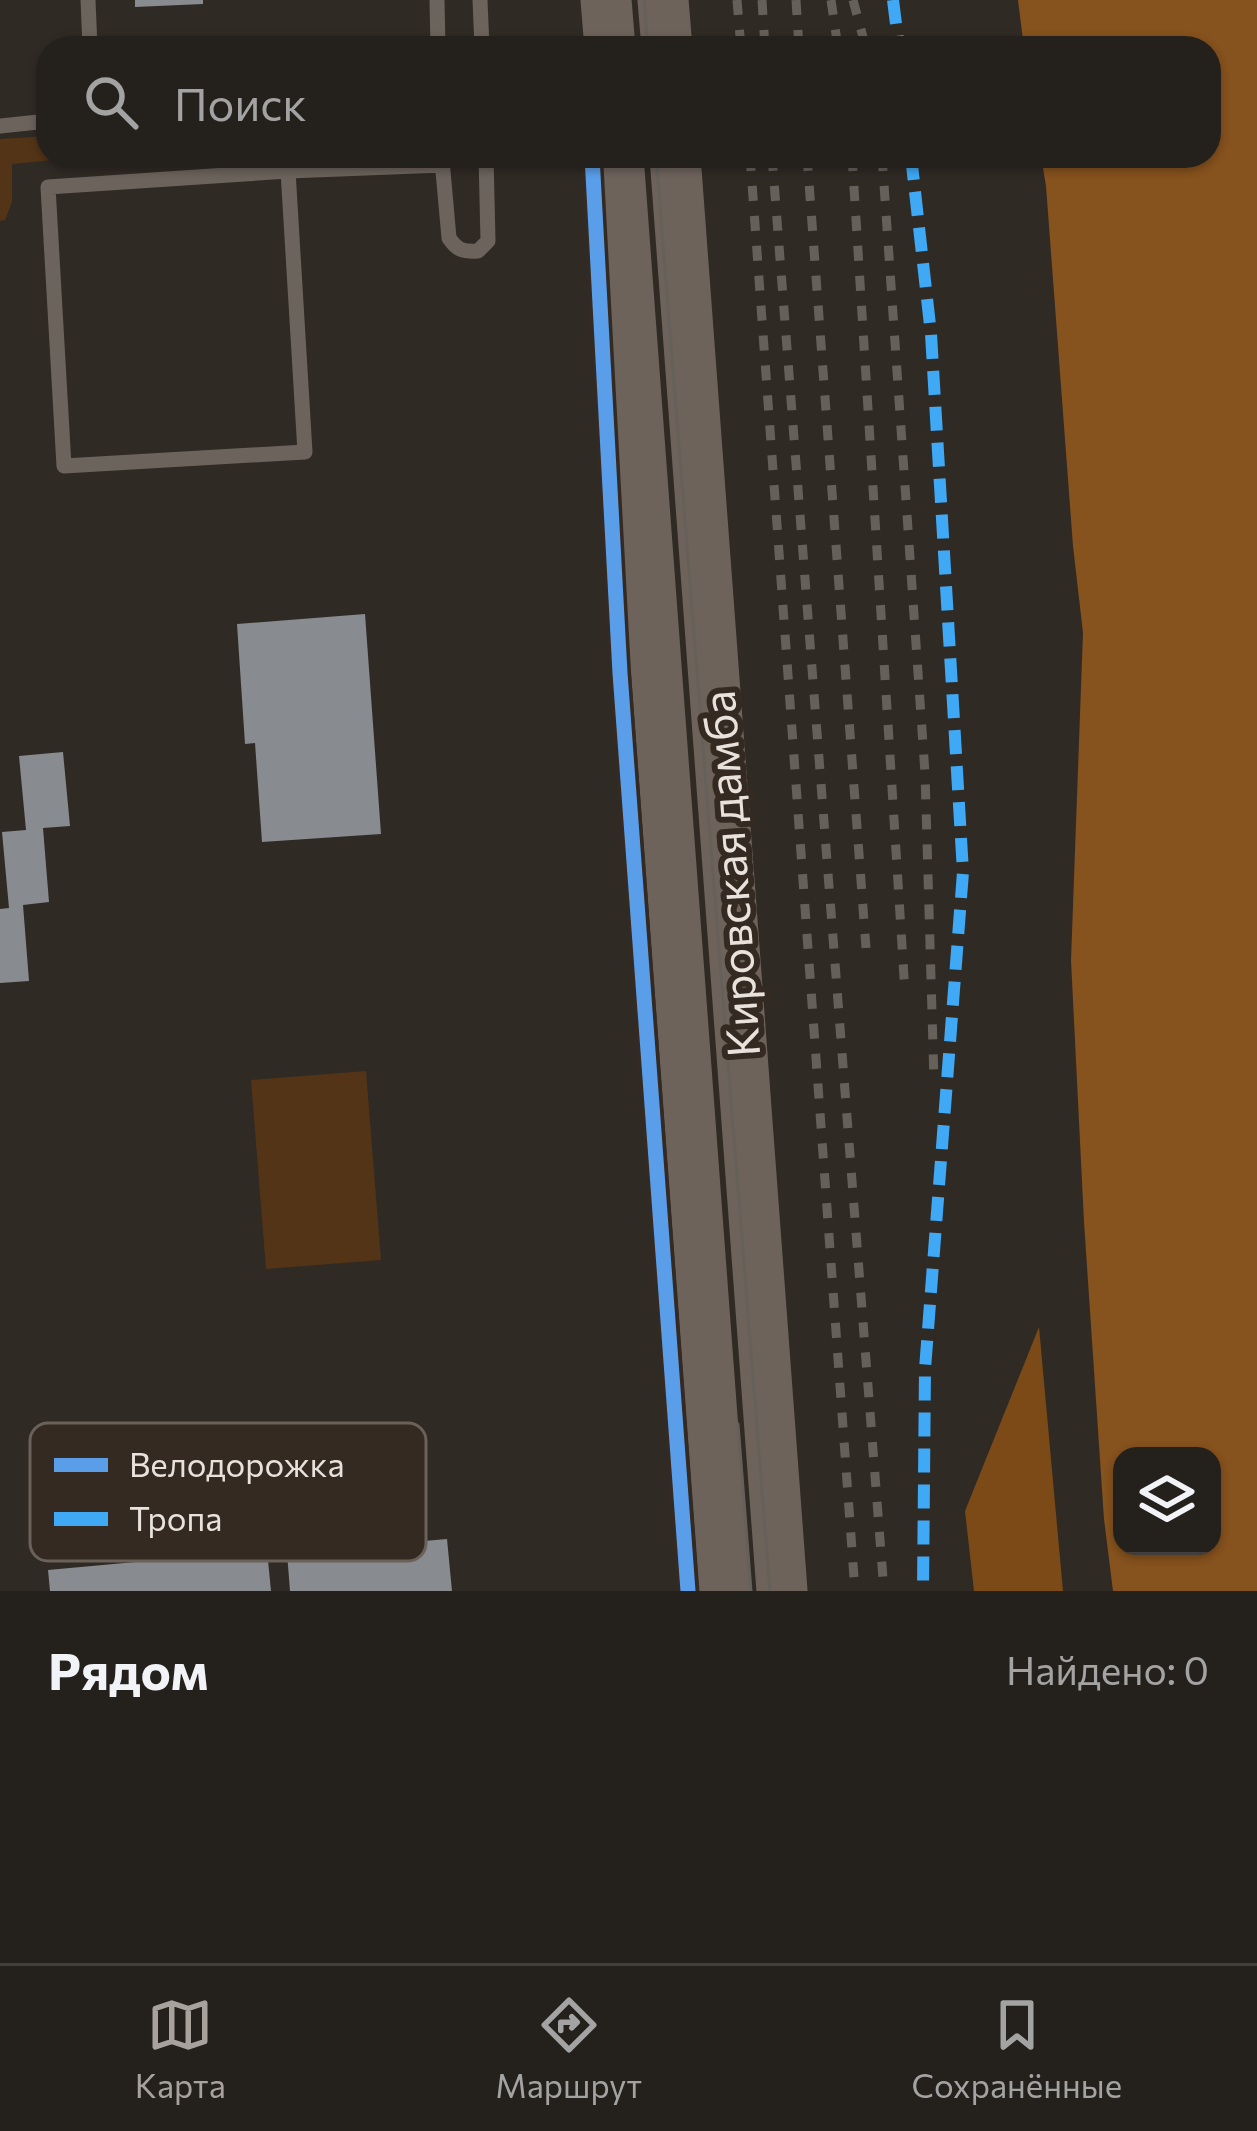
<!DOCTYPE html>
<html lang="ru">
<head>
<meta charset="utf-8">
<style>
	body { margin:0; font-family:Commissioner,sans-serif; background:#302d29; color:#f1f3f6 }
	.controls { position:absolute; right:36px; bottom:36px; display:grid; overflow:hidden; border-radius:24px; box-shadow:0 3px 9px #0004 }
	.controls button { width:108px; height:108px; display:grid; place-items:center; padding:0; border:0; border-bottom:3px solid #413e3b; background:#24201c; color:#f1f3f6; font:60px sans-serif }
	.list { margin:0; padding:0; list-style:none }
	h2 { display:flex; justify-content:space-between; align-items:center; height:156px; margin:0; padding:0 48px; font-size:51px }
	h2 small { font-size:39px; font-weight:400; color:#a3a3a3 }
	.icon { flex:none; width:66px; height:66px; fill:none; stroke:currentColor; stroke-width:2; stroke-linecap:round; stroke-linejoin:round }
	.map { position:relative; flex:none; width:1257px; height:1591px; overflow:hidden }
	.search { position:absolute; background:#24201c; box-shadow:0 3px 9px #0004; left:36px; right:36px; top:36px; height:132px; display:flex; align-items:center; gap:30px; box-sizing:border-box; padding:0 42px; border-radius:36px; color:#a3a3a3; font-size:45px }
	.sheet { height:372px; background:#24201c }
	nav { display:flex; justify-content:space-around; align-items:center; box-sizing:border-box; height:168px; border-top:3px solid #413e3b; background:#24201c; font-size:33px; color:#a3a3a3 }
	nav a { display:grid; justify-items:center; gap:6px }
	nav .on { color:#a8a29c }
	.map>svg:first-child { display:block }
	.green { fill:#533417 }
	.forest { fill:#7b4a16 }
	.water { fill:#86521d; fill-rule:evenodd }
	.building { fill:#888b90 }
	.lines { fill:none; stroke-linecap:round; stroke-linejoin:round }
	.lane { stroke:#6c635c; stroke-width:15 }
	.primary { stroke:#6d635b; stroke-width:51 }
	.tram { stroke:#66605b; stroke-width:3 }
	.rail { stroke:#66605b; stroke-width:9; stroke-dasharray:15 15; stroke-linecap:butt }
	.quiet { stroke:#3fa9f5; stroke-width:12; stroke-dasharray:24 12; stroke-linecap:butt }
	.cycleway-casing { stroke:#342a21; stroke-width:22 }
	.cycleway { stroke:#5a9eea; stroke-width:15 }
	.labels { text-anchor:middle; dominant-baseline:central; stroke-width:12; stroke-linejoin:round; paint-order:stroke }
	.street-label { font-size:45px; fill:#e9e2dc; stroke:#342a21 }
	.key { fill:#342a21; stroke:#6a6159; stroke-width:3 }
	.key-label { font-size:33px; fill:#e9e2dc }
</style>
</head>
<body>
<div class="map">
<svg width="1257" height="1591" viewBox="0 0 1257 1591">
	<rect width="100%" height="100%" fill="#302a25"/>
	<!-- green -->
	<path class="green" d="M48,136V156H94L12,164V202L5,220L0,221V139Z
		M366,1071L381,1260L266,1269L251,1080Z"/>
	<!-- forest -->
	<path class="forest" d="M1039,1327L1063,1591H974L965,1511Z"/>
	<!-- water -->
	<path class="water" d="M1018,0H1257V1591H1113L1104,1519L1084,1222L1071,960L1083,633L1073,546L1046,186L1041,156H1209V48H1024ZM1122,1456H1212V1546H1122Z"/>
	<!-- building -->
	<path class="building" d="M135,0H203V4L135,7Z
		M365,614L381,834L262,842L255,743L245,744L237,624Z
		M63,752L70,826L43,828L49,902L23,905L29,981L0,983V909L9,908L2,832L26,830L19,756Z
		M447,1539L452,1591H290L287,1553Z
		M267,1550L271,1591H50L48,1570Z"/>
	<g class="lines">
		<!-- lane -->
		<path class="lane" d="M88,0L90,48
			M437,0L438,48
			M480,0L482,48
			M0,126L48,121
			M442,160L449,238C457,250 463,252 478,251L488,241L486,156
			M288,171L305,452L64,466L48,187L288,171L443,165"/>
		<!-- primary -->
		<path class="primary" d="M606,0L610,48
			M663,0L667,48
			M618,156L725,1591
			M675,156L782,1591"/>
		<!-- tram -->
		<path class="tram" d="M644,0L648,48
			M656,156L770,1591
			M738,1424L751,1591"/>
		<!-- rail -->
		<path class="rail" d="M737,0L741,48
			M762,0L765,48
			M796,0L799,48
			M831,0L838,48
			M853,0L866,48
			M750,156L855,1591
			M772,156L884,1591
			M807,156L866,948
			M852,156L905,993
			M882,156L925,773L934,1081"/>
		<!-- quiet -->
		<path class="quiet" d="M893,0L899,48
			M911,156L931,334L963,872L925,1369L923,1591"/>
		<defs>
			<path id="cycleway" d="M592,156L620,673L688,1591"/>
		</defs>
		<!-- cycleway casing -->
		<use href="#cycleway" class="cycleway-casing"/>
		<!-- cycleway -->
		<use href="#cycleway" class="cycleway"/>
	</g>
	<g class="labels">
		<!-- street labels -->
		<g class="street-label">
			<text transform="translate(729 874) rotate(-94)">Кировская дамба</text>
		</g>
	</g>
	<!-- legend -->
	<rect x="30" y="1423" width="396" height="138" rx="18" class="key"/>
	<rect x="54" y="1458" width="54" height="14" fill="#5a9eea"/>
	<rect x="54" y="1512" width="54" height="14" fill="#3fa9f5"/>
	<g class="key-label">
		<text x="129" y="1477">Велодорожка</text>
		<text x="129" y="1531">Тропа</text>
	</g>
</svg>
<div class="controls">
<button><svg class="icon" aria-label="layers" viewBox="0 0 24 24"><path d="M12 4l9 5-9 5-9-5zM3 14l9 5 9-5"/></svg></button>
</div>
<div class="search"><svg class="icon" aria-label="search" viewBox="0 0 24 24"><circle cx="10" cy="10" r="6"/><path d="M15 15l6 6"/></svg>Поиск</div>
</div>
<section class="sheet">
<h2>Рядом<small>Найдено: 0</small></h2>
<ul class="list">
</ul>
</section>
<nav>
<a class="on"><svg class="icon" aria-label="map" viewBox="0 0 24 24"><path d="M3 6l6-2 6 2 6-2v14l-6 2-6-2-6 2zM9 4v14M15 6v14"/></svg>Карта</a>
<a><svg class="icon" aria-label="directions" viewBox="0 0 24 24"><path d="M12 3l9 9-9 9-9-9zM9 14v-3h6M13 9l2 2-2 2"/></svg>Маршрут</a>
<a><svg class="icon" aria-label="saved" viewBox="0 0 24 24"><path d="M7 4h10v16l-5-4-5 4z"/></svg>Сохранённые</a>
</nav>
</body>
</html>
